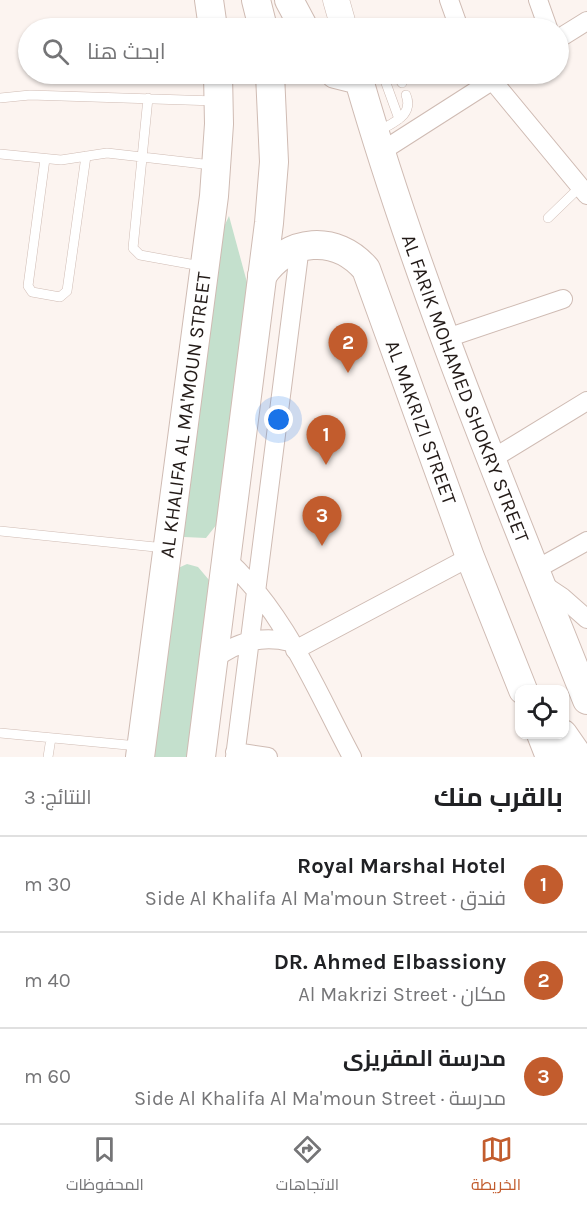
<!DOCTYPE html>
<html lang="ar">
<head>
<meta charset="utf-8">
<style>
	body { margin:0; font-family:Karla,Cairo,sans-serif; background:#f2f2f2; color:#202124; direction:rtl }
	.controls { position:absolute; right:18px; bottom:18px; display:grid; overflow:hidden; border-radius:12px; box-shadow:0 2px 4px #0004 }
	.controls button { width:54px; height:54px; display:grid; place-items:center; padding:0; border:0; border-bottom:2px solid #e0e0e0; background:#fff; color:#202124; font:30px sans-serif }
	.you { position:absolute; left:279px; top:420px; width:21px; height:21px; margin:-15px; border:4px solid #fff; border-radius:50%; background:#1a73e8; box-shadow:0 0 0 9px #1a73e833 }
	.badge { display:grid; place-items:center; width:39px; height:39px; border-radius:50%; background:#c25c2d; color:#fff; font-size:20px; font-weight:700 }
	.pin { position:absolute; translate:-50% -50px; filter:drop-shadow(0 2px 3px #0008) }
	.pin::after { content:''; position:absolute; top:32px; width:21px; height:18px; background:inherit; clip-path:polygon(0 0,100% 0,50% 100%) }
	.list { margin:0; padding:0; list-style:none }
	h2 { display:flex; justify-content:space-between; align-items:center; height:78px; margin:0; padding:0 24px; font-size:26px }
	h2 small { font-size:20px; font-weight:400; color:#757577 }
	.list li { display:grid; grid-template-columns:39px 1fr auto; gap:18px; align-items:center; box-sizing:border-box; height:96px; padding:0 24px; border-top:2px solid #e0e0e0 }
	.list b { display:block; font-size:22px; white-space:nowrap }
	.list p { margin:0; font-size:20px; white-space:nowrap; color:#757577 }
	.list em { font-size:20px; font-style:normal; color:#757577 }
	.icon { flex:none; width:33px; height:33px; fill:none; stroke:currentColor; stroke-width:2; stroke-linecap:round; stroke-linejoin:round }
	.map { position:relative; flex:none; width:587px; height:757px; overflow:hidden; direction:ltr }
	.search { position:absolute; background:#fff; box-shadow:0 2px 4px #0004; left:18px; right:18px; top:18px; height:66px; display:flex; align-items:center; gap:15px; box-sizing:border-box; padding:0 21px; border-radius:33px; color:#757577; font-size:22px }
	.sheet { height:366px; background:#fff }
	nav { display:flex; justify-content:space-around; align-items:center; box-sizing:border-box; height:84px; border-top:2px solid #e0e0e0; background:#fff; font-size:16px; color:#757577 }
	nav a { display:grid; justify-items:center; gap:3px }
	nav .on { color:#c25c2d }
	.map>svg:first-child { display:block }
	.green { fill:#c4e0cd }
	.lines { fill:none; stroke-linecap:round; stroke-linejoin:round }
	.lane-casing { stroke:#cfbbb3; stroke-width:10 }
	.street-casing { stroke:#cfbbb3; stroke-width:20 }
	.secondary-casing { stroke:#cfbbb3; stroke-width:27 }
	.primary-casing { stroke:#cfbbb3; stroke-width:30 }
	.lane { stroke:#fff; stroke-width:9 }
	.street { stroke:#fff; stroke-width:18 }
	.secondary { stroke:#fff; stroke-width:26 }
	.primary { stroke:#fff; stroke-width:28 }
	.labels { text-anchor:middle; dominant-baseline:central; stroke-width:4.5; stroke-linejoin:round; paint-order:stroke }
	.street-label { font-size:20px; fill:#231b18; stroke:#fff }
</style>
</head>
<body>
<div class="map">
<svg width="587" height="757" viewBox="0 0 587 757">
	<rect width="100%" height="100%" fill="#fcf4f0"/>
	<!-- green -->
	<path class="green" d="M229,216L248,286L217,524L206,538L184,537L178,525L214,248Z
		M187,564L198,567L209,580L188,757H152L176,569Z"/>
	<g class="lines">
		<defs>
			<path id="lane" d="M391,74L397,76L402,83
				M383,75L399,119
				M0,98L30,95L216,101
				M148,98L133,248L140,255L201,266
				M379,131C394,122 414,115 406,95
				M0,154L61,160L107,153L212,165
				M45,159L28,286L32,292L60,297L67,291L86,156
				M548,218L580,187
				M0,531L165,548
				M0,733L138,746
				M48,757L51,738"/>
			<path id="street" d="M449,0L459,28
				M538,0L548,28
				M558,39L587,21
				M492,80L587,195
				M379,153L501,75
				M447,338L563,299
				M492,459L587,401
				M226,559C285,612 315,688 352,757
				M535,570L587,541
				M541,583L562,597L587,619
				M295,650L470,557
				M213,660C236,642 262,635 290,642
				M235,752L268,757
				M235,757L300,246"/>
			<path id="secondary" d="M336,0L344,28"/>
			<g id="primary">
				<path d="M209,0L213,28"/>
				<path d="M256,0L263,28"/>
				<path d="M289,0L304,28"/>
				<path id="s1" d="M335,74L359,80C420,291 506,496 587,700"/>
				<path id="s2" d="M262,276C288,238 336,234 366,269L470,557L523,690"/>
				<path d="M541,734L550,757"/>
				<path d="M563,734L579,757"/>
				<path id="s3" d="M140,757L214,196L219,124L218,74"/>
				<path d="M201,757L269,223L274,162L270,74"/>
			</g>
		</defs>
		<!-- lane casing -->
		<use href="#lane" class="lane-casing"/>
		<!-- street casing -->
		<use href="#street" class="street-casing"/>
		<!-- secondary casing -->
		<use href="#secondary" class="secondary-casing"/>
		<!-- primary casing -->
		<use href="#primary" class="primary-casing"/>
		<!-- lane -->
		<use href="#lane" class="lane"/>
		<!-- street -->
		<use href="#street" class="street"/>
		<!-- secondary -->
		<use href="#secondary" class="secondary"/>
		<!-- primary -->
		<use href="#primary" class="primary"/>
	</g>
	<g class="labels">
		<!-- street labels -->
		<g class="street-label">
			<text stroke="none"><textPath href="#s1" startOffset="351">AL FARIK MOHAMED SHOKRY STREET</textPath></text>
			<text stroke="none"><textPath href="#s3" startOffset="345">AL KHALIFA AL MA'MOUN STREET</textPath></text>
			<text stroke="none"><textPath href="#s2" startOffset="285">AL MAKRIZI STREET</textPath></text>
		</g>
	</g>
</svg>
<div class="controls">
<button><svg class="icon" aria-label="locate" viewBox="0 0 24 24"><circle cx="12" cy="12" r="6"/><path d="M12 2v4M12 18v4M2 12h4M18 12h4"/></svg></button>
</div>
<div class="you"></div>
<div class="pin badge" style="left:326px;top:465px">1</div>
<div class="pin badge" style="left:348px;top:373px">2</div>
<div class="pin badge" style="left:322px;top:546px">3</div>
<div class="search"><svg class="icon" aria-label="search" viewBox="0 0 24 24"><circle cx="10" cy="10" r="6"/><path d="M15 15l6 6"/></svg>ابحث هنا</div>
</div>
<section class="sheet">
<h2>بالقرب منك<small>النتائج: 3</small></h2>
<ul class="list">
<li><span class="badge">1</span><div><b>Royal Marshal Hotel</b><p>فندق · Side Al Khalifa Al Ma'moun Street</p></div><em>30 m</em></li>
<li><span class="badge">2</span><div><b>DR. Ahmed Elbassiony</b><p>مكان · Al Makrizi Street</p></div><em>40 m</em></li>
<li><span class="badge">3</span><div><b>مدرسة المقريزى</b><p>مدرسة · Side Al Khalifa Al Ma'moun Street</p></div><em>60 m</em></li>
</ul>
</section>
<nav>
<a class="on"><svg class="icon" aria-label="map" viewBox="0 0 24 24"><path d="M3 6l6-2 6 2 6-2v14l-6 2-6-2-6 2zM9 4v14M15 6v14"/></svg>الخريطة</a>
<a><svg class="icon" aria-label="directions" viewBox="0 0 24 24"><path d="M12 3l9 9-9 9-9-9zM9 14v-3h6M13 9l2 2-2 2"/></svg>الاتجاهات</a>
<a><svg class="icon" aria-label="saved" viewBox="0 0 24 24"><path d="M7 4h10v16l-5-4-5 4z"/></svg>المحفوظات</a>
</nav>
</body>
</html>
